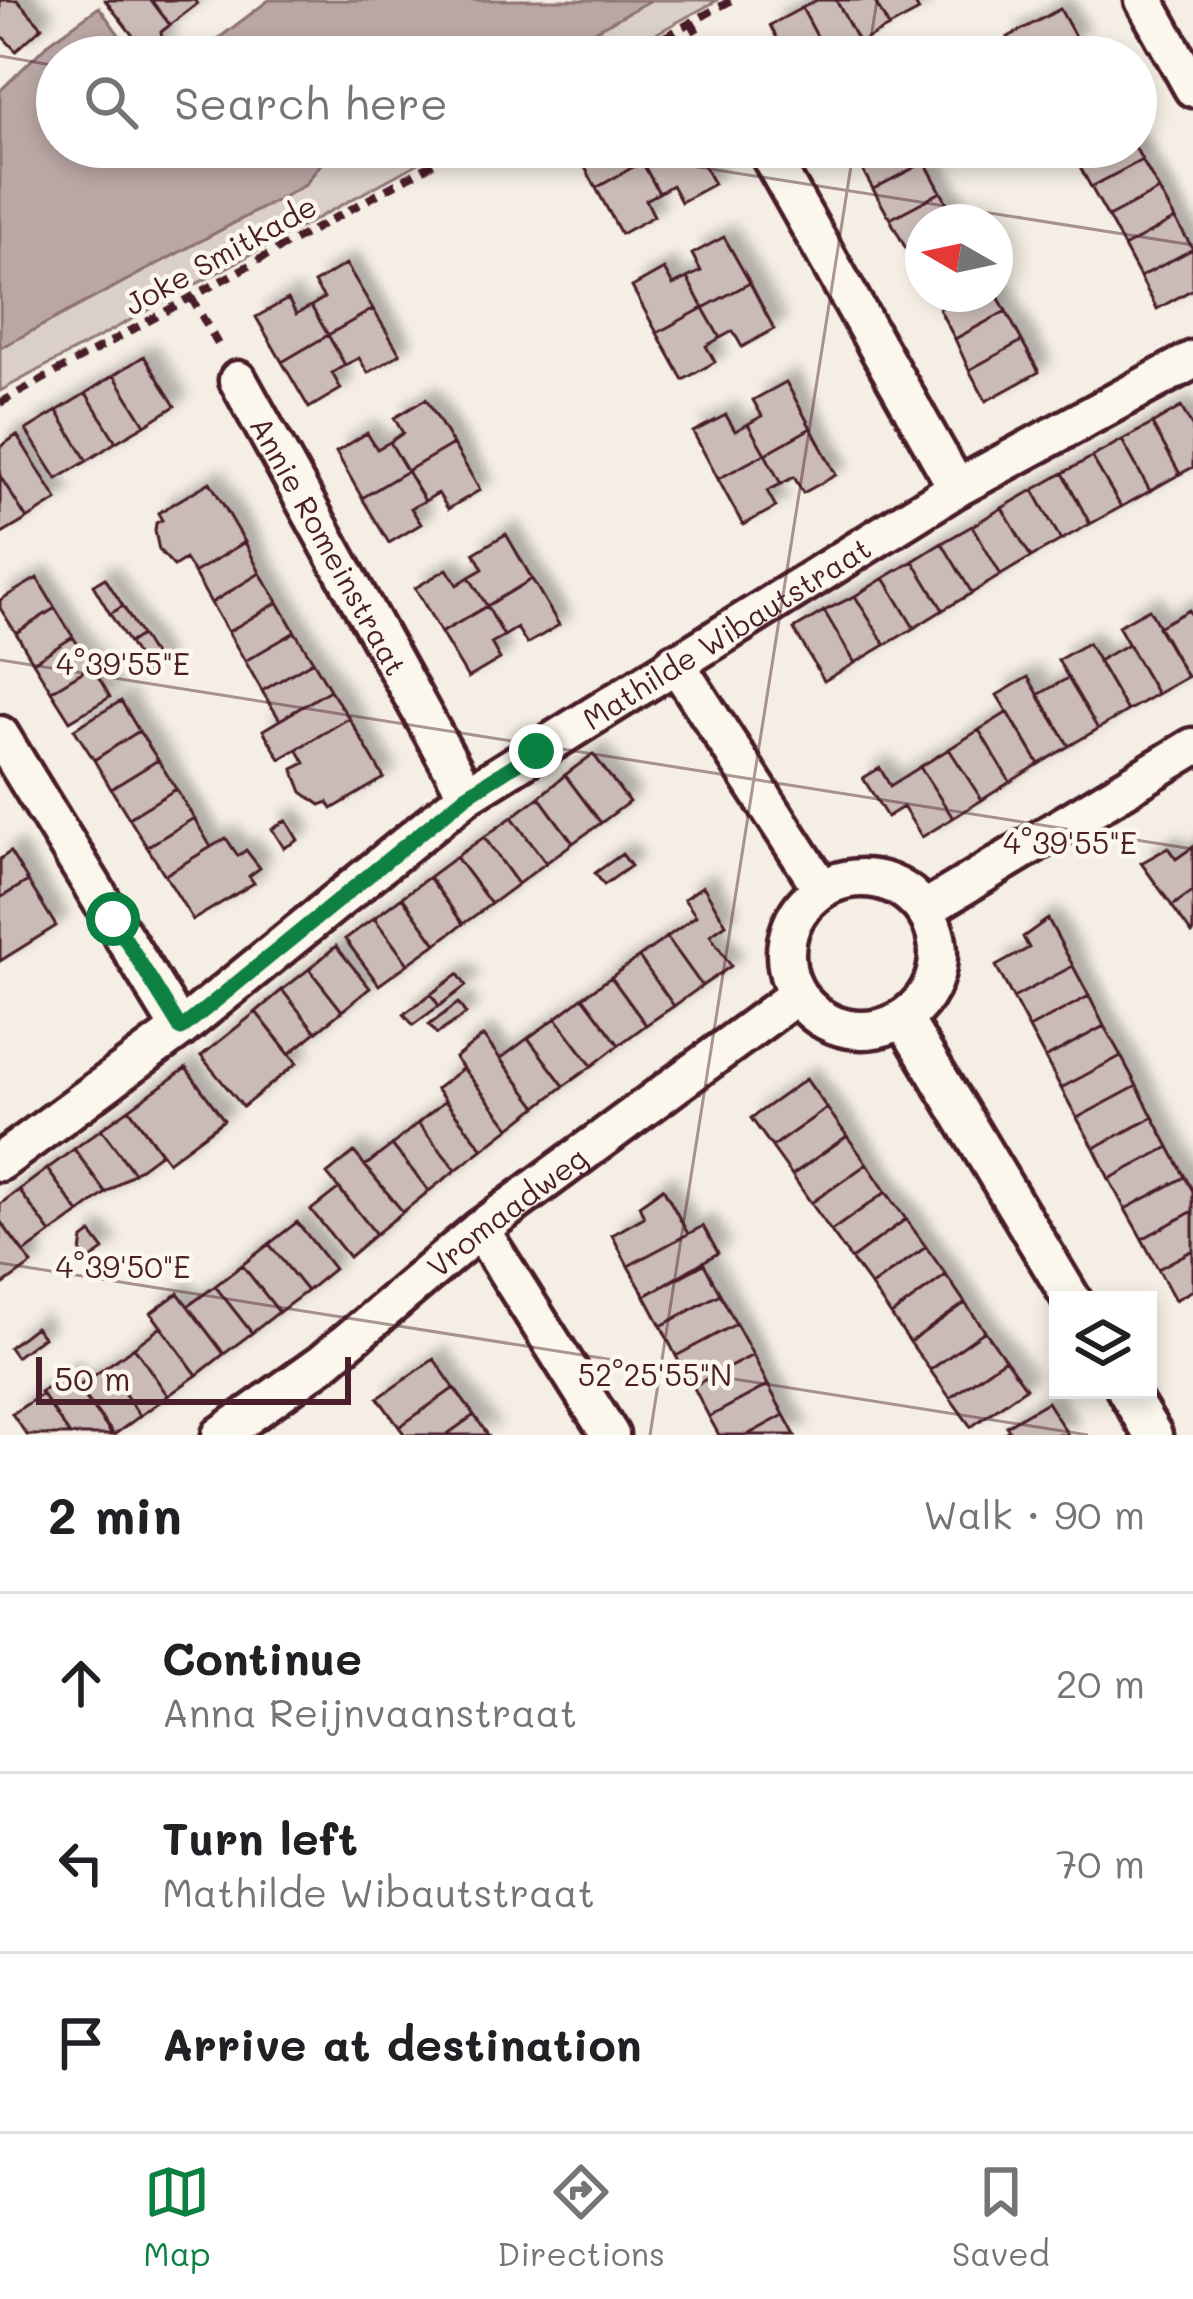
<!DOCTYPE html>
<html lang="en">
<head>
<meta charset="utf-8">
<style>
	body { margin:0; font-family:Mali,sans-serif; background:#f6f6f6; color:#202124 }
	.controls { position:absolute; right:36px; bottom:36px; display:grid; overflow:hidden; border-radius:0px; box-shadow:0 6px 18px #0003 }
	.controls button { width:108px; height:108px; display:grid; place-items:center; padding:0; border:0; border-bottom:3px solid #e0e0e0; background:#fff; color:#202124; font:60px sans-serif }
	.compass { position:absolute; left:905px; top:204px; width:108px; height:108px; border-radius:50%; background:#fff; box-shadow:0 6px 18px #0003; rotate:279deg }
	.scale { position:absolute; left:36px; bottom:30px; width:315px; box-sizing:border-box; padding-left:12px; border:6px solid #4a1f2b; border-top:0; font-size:33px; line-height:42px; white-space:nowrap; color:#4a1f2b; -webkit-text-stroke:9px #fbf7ec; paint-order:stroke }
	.stop { position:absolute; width:36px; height:36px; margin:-27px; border:9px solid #0b8043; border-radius:50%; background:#fff }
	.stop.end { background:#0b8043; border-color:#fff; box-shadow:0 3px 12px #0008 }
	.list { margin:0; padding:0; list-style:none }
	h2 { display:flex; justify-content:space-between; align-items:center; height:156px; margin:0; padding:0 48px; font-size:51px }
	h2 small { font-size:39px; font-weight:400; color:#757577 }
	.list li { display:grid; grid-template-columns:78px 1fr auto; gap:36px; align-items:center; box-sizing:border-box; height:180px; padding:0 48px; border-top:3px solid #e0e0e0 }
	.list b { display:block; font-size:45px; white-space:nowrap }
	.list p { margin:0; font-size:39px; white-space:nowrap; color:#757577 }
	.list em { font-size:39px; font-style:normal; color:#757577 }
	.icon { flex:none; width:66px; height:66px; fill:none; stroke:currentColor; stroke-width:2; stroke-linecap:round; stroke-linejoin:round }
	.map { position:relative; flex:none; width:1193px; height:1435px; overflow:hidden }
	.search { position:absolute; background:#fff; box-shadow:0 6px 18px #0003; left:36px; right:36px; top:36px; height:132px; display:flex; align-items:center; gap:30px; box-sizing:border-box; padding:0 42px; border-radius:66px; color:#757577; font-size:45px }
	.sheet { height:696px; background:#fff }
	nav { display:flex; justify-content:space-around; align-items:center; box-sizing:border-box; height:168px; border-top:3px solid #e0e0e0; background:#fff; font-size:33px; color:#757577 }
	nav a { display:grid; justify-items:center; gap:6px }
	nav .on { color:#0b8043 }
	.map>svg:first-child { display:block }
	.green { fill:#dbd0c9; stroke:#92787a; stroke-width:3 }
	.water { fill:#baa7a5; stroke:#8d7174; stroke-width:3 }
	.building { fill:#cabbb6; stroke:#4a1f2b; stroke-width:3; filter:url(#shadow) }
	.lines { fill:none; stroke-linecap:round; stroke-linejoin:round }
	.minor-casing { stroke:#4a1f2b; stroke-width:45 }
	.path { stroke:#4a1f2b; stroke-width:8; stroke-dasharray:12 9; stroke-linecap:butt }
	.minor { stroke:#fbf7ec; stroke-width:36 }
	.route { stroke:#0b8043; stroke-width:15 }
	.ticks { fill:none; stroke:#4a1f2b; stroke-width:3; stroke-opacity:0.45 }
	.labels { text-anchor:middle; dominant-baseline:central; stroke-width:9; stroke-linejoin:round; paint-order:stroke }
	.street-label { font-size:30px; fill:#4a1f2b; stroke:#fbf7ec }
	.ticks-label { font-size:30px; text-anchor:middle; fill:#4a1f2b; stroke:#fbf7ec; stroke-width:9; stroke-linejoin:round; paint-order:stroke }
</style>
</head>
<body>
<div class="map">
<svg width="1193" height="1435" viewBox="0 0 1193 1435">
	<defs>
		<filter id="shadow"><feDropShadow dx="11" dy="-11" stdDeviation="6" flood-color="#0004"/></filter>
	</defs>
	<rect width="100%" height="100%" fill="#f4eee4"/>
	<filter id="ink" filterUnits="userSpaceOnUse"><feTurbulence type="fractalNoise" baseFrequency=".00833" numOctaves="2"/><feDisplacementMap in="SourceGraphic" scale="24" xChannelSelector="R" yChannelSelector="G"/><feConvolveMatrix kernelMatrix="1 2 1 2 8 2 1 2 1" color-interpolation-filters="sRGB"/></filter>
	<g filter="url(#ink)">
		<!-- green -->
		<path class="green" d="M651,0H718L613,57H547Z
			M333,147H448L0,391V348L305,185Z"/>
		<!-- water -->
		<path class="water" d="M269,0H651L547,57H194Z
			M99,7L135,57H57V147H333L305,185L0,348V91L49,43Z"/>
		<!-- building -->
		<path class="building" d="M0,0H17L42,27L16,51L0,34Z
			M105,0H151L170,25L161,32L163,46L153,52L144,50Z
			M151,0H194L197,4L170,25Z
			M817,0H836L859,43L828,57L802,8Z
			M836,0H874L889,27L859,43Z
			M874,0H913L919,11L889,27Z
			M802,8L828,57H787L770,25Z
			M1060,9L1077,40L1046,57H1019L1008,37Z
			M574,147H634L642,162L596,188Z
			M671,147H693L714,184L681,202L672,185L659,193L642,162Z
			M880,147H917L925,162L873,189L857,160Z
			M1094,147H1135L1142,160L1091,187L1075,158Z
			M1142,160L1159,190L1108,217L1091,187Z
			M642,162L659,193L646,200L654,216L621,234L596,188Z
			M925,162L941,192L890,219L873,189Z
			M1159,190L1175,219L1124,247L1108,217Z
			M941,192L957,221L923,222V240L906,249L890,219Z
			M1175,219L1193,249L1140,277L1124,247Z
			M724,237L750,283L703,308L687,278L701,271L692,254Z
			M1193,249V289L1157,309L1140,277Z
			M346,264L373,309L328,335L311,306L324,298L314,283Z
			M664,269L673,285L687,278L703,308L657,333L632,287Z
			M750,283L774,329L742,347L733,331L720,338L703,308Z
			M995,291L1006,311L955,339L939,309L966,294Z
			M288,299L296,314L311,306L328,335L282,362L256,317Z
			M703,308L720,338L706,346L715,362L683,380L657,333Z
			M373,309L400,354L368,373L359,358L345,365L328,335Z
			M1006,311L1022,341L969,370L955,339Z
			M328,335L345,365L332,373L341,389L309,408L282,362Z
			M1022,341L1039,372L986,401L969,370Z
			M144,356L175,406L145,425L114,375Z
			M114,375L145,425L116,442L86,393Z
			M786,382L811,428L765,454L748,424L762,416L753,400Z
			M86,393L116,442L87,461L57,411Z
			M426,399L453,444L407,471L390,442L403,433L394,418Z
			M1181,407L1193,428V467L1180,474L1152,424Z
			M57,411L87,461L57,479L26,430Z
			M726,415L735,431L748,424L765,454L718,479L693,432Z
			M1152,424L1180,474L1150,491L1122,440Z
			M811,428L836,475L803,493L794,477L781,484L765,454Z
			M367,433L377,449L390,442L407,471L362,498L336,452Z
			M17,435L57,500L27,519L0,476V447Z
			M1122,440L1150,491L1121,507L1092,457Z
			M453,444L480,490L448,509L438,493L425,501L407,471Z
			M765,454L781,484L767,491L776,507L743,525L718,479Z
			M1092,457L1121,507L1090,524L1063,473Z
			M407,471L425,501L411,508L421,524L389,543L362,498Z
			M1063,473L1090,524L1061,540L1033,490Z
			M0,476L27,519L0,535Z
			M210,482L245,542L194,573L185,559L174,566L159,550L155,531L156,523L162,520L158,513Z
			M1033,490L1061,540L1031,557L1002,508Z
			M1002,508L1031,557L1001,575L972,526Z
			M972,526L1001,575L972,593L942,543Z
			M506,534L532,579L487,606L469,577L483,569L474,553Z
			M245,542L260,573L211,603L194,573Z
			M942,543L972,593L943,610L913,561Z
			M913,561L943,610L914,628L884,578Z
			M447,569L457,585L469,577L487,606L441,633L415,588Z
			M260,573L278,602L228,632L211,603Z
			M37,578L55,608L16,633L0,608V600Z
			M105,578L123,606L110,614L93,585Z
			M884,578L914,628L885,645L855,596Z
			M532,579L559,625L527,644L517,628L504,636L487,606Z
			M855,596L885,645L855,663L824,611Z
			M278,602L295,632L245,661L228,632Z
			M123,606L141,635L129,643L110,614Z
			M487,606L504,636L491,643L500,659L468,678L441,633Z
			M55,608L73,637L33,662L16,633Z
			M1149,609L1187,677L1157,694L1118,626Z
			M1189,610L1193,618V674L1187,677L1158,627Z
			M824,611L855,663L824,681L794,629Z
			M295,632L313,661L262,691L245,661Z
			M141,635L160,666L147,673L129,643Z
			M73,637L92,666L51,691L33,662Z
			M1088,643L1127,711L1098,729L1058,660Z
			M1128,644L1157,694L1127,711L1098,661Z
			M313,661L330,690L280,720L262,691Z
			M92,666L110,697L70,721L51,691Z
			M1028,677L1069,746L1039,764L997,695Z
			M1068,678L1098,729L1069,746L1038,695Z
			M330,690L349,718L280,759L263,730Z
			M121,701L139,731L94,760L74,729Z
			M1008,712L1039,764L1010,782L979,730Z
			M349,718L384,778L332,809L328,802L320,805L302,792L293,769L305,763L297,749Z
			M979,730L1010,782L982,800L949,749Z
			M139,731L158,760L111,789L94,760Z
			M949,749L982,800L953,818L920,767Z
			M593,754L629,802L601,823L565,775Z
			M158,760L176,789L129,818L111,789Z
			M920,767L953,818L922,837L903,807L887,817L863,778L880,768L890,786Z
			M565,775L601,823L573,843L539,797Z
			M176,789L194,818L147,847L129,818Z
			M539,797L573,843L546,863L512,817Z
			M512,817L546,863L518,884L484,837Z
			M194,818L211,847L165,875L147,847Z
			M286,820L298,840L284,848L272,829Z
			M484,837L518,884L491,904L456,857Z
			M226,838L238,856L246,850L260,868L249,876L254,883L193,920L165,875Z
			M1193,847V891L1172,906L1141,863L1168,848L1176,859Z
			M10,852L28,881L0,898V859Z
			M622,854L631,866L604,885L595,873Z
			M456,857L491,904L463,924L429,877Z
			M429,877L463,924L436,944L402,897Z
			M28,881L56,926L0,961V898Z
			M703,886L726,924L710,935L731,966L702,986L667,937L696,916L684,899Z
			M1193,891V933L1192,934L1172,906Z
			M402,897L436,944L408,964L374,918Z
			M374,918L408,964L379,985L345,939Z
			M1048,919L1073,966L1013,998L996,966L1029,948L1023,937Z
			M667,937L702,986L674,1006L639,957Z
			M336,946L370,988L342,1011L309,969Z
			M639,957L674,1006L646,1025L611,977Z
			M1073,966L1089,996L1029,1028L1013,998Z
			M309,969L342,1011L316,1032L282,990Z
			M458,974L466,986L439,1006L431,994Z
			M611,977L646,1025L619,1045L583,997Z
			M282,990L316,1032L289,1054L256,1012Z
			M431,994L439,1006L413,1025L404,1014Z
			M1089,996L1104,1026L1045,1058L1029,1028Z
			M583,997L619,1045L592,1066L556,1018Z
			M458,1003L466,1014L437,1034L429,1025Z
			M256,1012L297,1063L243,1107L201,1056Z
			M556,1018L592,1066L564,1086L528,1038Z
			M1104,1026L1121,1056L1061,1088L1045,1058Z
			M483,1036L537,1107L510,1128L455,1058Z
			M528,1038L564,1086L537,1107L500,1059Z
			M1121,1056L1137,1086L1077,1118L1061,1088Z
			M186,1068L224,1120L168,1162L129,1109Z
			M463,1068L510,1128L483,1149L436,1089Z
			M806,1079L827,1108L772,1147L751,1118Z
			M1137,1086L1153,1117L1094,1148L1077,1118Z
			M445,1101L483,1149L456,1170L418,1123Z
			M827,1108L847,1136L792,1175L772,1147Z
			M129,1109L161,1153L134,1173L101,1129Z
			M1153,1117L1169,1147L1109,1179L1094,1148Z
			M418,1123L456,1170L429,1191L392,1145Z
			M101,1129L134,1173L106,1193L74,1149Z
			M847,1136L867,1164L811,1203L792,1175Z
			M392,1145L429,1191L403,1212L365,1166Z
			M1169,1147L1185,1177L1125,1209L1109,1179Z
			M74,1149L106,1193L79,1213L47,1169Z
			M354,1152L403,1212L376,1234L327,1174Z
			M867,1164L886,1192L831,1231L811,1203Z
			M47,1169L79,1213L51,1233L19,1190Z
			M1185,1177L1193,1191V1211L1142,1239L1125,1209Z
			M339,1188L376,1234L349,1257L311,1210Z
			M663,1188L688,1234L628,1266L612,1235L644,1217L639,1205Z
			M19,1190L51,1233L24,1253L0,1221V1204Z
			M886,1192L906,1219L851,1259L831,1231Z
			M1193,1211V1250L1158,1269L1142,1239Z
			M906,1219L926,1247L871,1286L851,1259Z
			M0,1221L32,1264L4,1284L0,1278Z
			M297,1222L334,1269L307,1291L269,1244Z
			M703,1226L718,1253L645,1296L628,1266Z
			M91,1233L104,1250L88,1261L81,1252L83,1239Z
			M269,1244L307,1291L279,1312L242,1265Z
			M926,1247L946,1275L891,1315L871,1286Z
			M1193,1250V1290L1175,1300L1158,1269Z
			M704,1264L720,1294L661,1326L645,1296Z
			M242,1265L279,1312L252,1333L215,1286Z
			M946,1275L965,1303L910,1342L891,1315Z
			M215,1286L252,1333L224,1354L188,1306Z
			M178,1293L224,1354L197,1375L151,1313Z
			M720,1294L736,1324L676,1356L661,1326Z
			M965,1303L985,1331L930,1370L910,1342Z
			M736,1324L753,1355L693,1386L676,1356Z
			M35,1327L43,1337L16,1357L9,1347Z
			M161,1327L197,1375L168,1396L134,1347Z
			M985,1331L1005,1359L950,1398L930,1370Z
			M134,1347L168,1396L140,1416L106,1367Z
			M753,1355L768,1385L709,1417L693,1386Z
			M434,1359L454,1388L399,1427L378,1398Z
			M1005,1359L1026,1388L971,1427L950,1398Z
			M106,1367L140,1416L114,1435L78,1387Z
			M68,1373L78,1387L112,1435H70L50,1406L40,1392Z
			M768,1385L784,1415L747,1435H719L709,1417Z
			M454,1388L474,1415L446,1435H405L399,1427Z
			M42,1394L50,1406L70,1435H27L12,1414Z
			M1047,1402L1068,1435H1001L1009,1430L1006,1426Z
			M474,1415L488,1435H446Z
			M784,1415L795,1435H747Z"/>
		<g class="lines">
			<defs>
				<g id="minor">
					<path d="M1144,0L1193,88"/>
					<path d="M765,147L957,488"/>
					<path id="s1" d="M238,380L467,795"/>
					<path d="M675,662L822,889"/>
					<path d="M0,735L180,1029"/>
					<circle cx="862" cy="954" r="76"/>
					<path d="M924,910L1193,747"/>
					<path d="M903,1018L1072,1300"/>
					<path id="s2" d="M0,1162L180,1029L467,795L957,488L1193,360"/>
					<path d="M480,1229L610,1435"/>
					<path d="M1126,1390L1153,1435"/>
					<path id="s3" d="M221,1435L322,1363L480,1229L797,995"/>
				</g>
			</defs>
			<!-- minor casing -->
			<use href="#minor" class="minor-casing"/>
			<!-- path -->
			<path class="path" d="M691,22L711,57
				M628,57L732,0
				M191,297L220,348
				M0,403L463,147"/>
			<!-- minor -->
			<use href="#minor" class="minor"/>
		</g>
	</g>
	<g class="lines" filter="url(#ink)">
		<!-- route -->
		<path class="route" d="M113,919L181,1029L467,795L536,751"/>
	</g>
	<!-- ticks -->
	<path class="ticks" d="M0,56L57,66M868,57L877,0M571,147L1193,245M0,660L1193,849M0,1263L1088,1435M650,1435L854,147"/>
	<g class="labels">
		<!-- street labels -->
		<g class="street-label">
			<text transform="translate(220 254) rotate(-29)">Joke Smitkade</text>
			<text stroke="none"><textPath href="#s1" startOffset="189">Annie Romeinstraat</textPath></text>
			<text stroke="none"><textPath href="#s2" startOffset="900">Mathilde Wibautstraat</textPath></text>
			<text stroke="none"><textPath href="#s3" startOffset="363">Vromaadweg</textPath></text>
		</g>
	</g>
	<g class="ticks-label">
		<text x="123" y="675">4°39'55"E</text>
		<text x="1070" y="854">4°39'55"E</text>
		<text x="123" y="1278">4°39'50"E</text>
		<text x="655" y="1386">52°25'55"N</text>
	</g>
</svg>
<div class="controls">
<button><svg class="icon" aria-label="layers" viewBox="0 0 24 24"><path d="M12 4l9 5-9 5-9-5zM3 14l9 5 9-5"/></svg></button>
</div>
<svg class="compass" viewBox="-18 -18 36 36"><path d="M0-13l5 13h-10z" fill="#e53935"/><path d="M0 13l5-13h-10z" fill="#757577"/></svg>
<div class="scale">50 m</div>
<div class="stop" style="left:113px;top:919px"></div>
<div class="stop end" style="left:536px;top:751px"></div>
<div class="search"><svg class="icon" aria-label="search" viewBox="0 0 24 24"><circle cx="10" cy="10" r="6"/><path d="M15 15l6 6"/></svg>Search here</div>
</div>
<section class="sheet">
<h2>2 min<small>Walk · 90 m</small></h2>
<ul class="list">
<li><svg class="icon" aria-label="ahead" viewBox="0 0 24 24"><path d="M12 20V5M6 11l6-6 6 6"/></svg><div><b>Continue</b><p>Anna Reijnvaanstraat</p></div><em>20 m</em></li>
<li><svg class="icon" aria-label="left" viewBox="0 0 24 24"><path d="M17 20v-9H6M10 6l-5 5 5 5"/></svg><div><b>Turn left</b><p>Mathilde Wibautstraat</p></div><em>70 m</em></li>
<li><svg class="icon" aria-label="arrive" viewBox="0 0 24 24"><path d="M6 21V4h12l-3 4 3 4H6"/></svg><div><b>Arrive at destination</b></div></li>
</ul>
</section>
<nav>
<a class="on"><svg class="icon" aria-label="map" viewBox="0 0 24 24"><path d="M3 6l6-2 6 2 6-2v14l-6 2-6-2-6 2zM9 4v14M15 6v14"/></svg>Map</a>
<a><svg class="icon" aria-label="directions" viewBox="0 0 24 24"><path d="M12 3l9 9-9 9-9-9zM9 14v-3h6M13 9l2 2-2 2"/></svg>Directions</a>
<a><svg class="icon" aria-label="saved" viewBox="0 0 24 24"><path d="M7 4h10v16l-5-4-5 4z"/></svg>Saved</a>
</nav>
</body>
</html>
